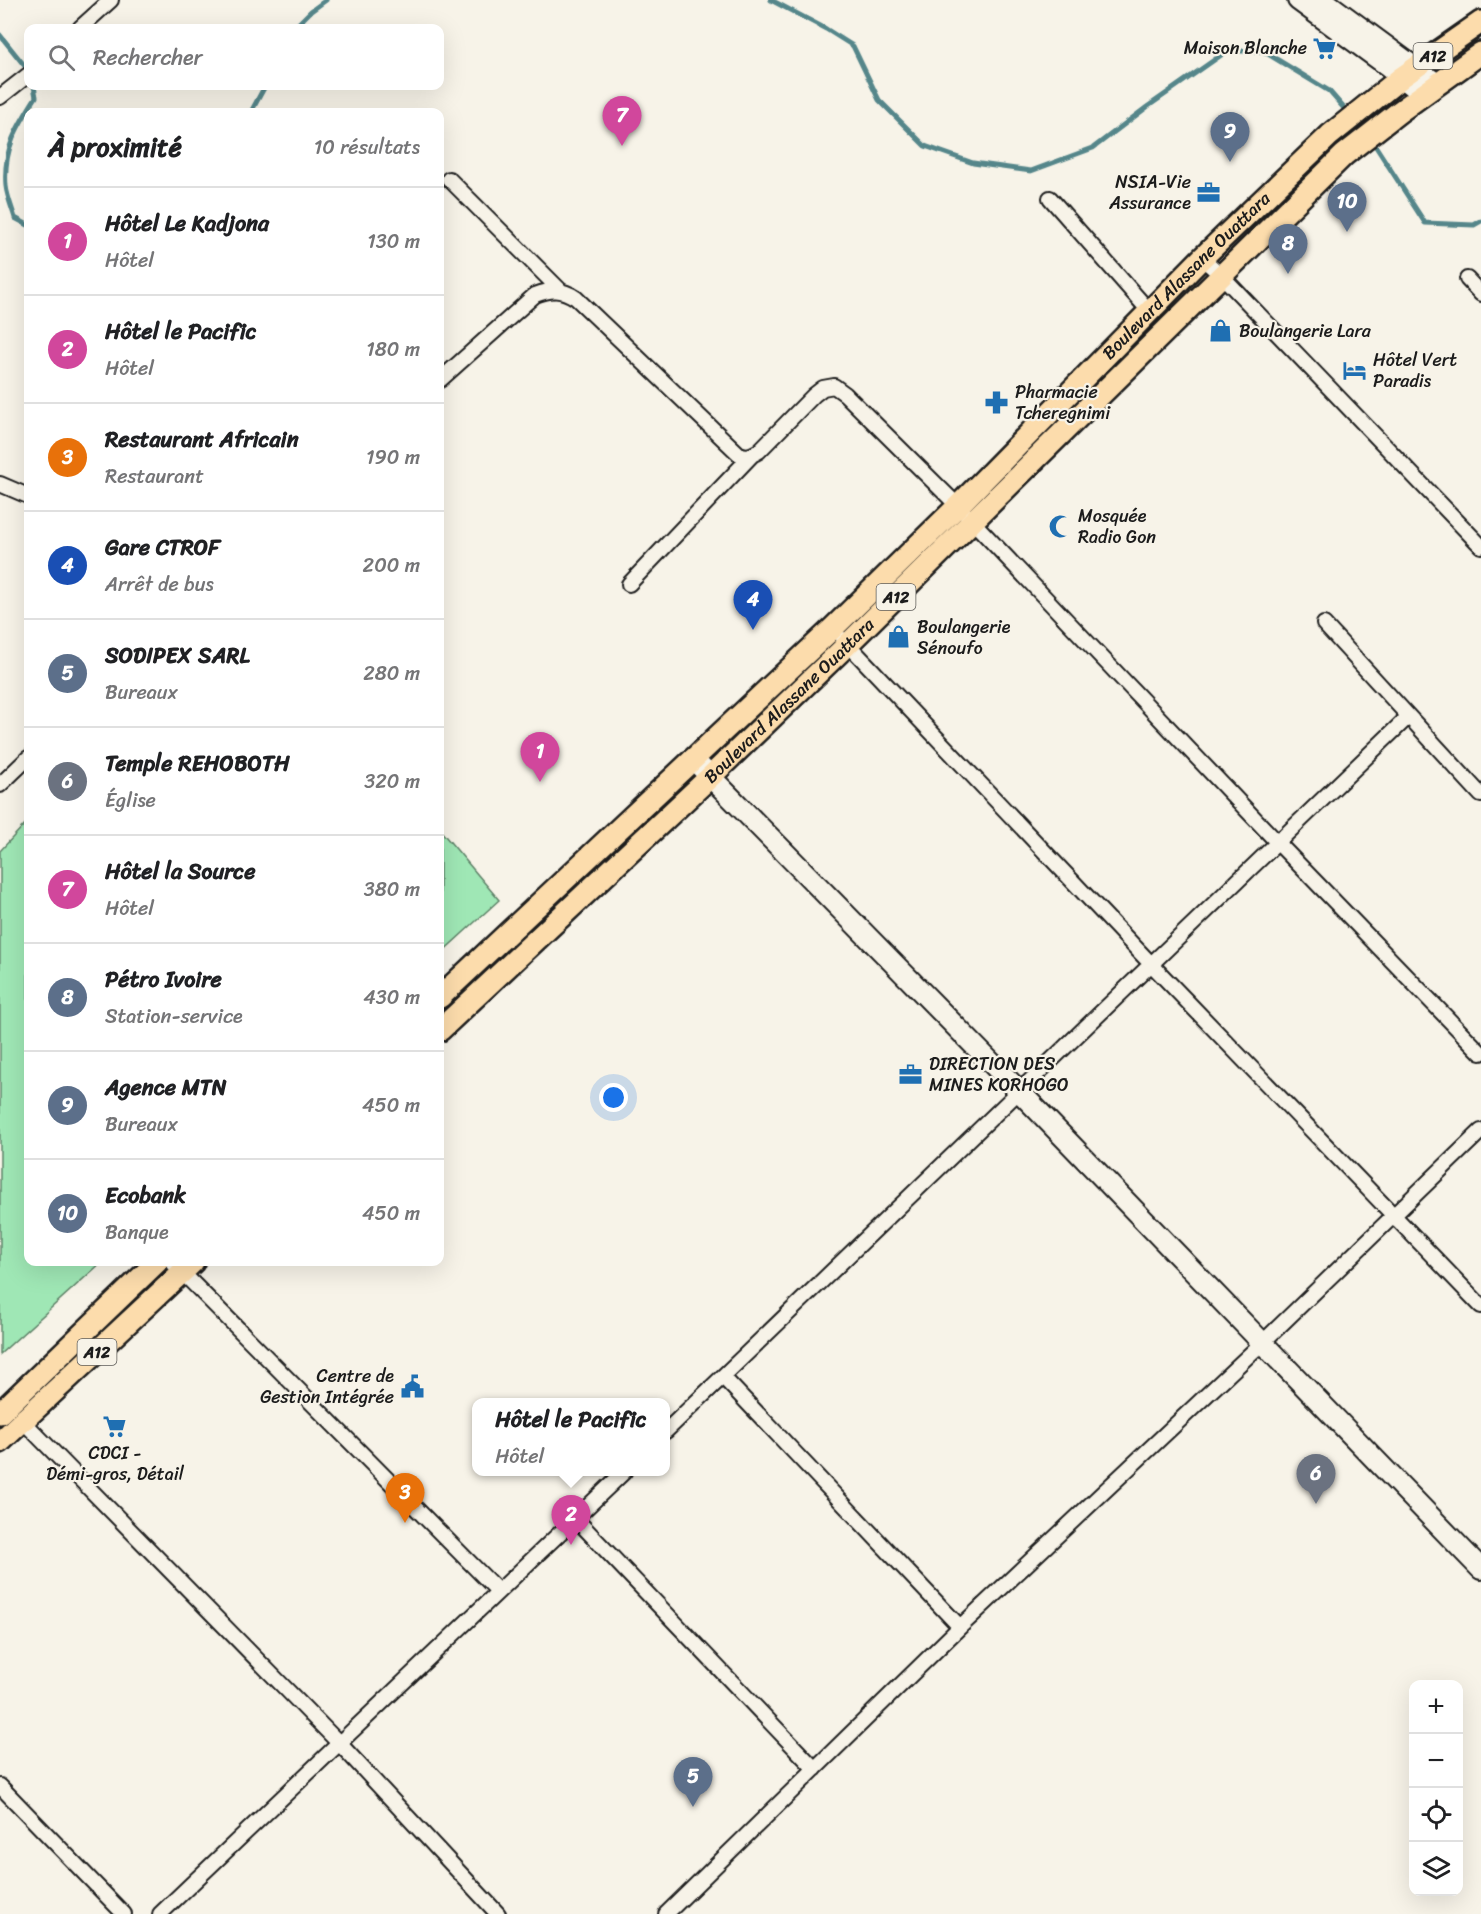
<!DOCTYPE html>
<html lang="fr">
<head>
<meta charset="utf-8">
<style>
	body { margin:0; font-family:Sriracha,sans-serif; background:#f2f2f2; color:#202124 }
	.controls { position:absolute; right:18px; bottom:18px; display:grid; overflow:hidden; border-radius:12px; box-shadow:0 6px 24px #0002 }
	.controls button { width:54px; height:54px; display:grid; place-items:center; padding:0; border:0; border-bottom:2px solid #e0e0e0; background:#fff; color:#202124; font:30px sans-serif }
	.you { position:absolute; left:614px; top:1098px; width:21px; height:21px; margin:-15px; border:4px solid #fff; border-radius:50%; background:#1a73e8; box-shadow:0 0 0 9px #1a73e833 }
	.badge { display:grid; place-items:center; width:39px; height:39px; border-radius:50%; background:#1f6fb2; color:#fff; font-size:20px; font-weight:700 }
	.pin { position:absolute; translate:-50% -50px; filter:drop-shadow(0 2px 3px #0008) }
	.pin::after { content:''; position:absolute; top:32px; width:21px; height:18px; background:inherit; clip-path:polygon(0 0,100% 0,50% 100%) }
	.popup { position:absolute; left:472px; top:1398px; width:198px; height:78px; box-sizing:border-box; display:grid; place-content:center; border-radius:12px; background:#fff; filter:drop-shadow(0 2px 4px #0005); font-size:20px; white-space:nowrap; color:#757577 }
	.popup b { font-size:22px; color:#202124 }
	.popup::after { content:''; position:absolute; left:50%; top:100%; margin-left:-12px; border:12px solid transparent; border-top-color:#fff }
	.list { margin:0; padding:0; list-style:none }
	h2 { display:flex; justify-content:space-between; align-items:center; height:78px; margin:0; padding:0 24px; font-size:26px }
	h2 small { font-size:20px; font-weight:400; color:#757577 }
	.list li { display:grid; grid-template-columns:39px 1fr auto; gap:18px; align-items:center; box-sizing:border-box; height:108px; padding:0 24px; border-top:2px solid #e0e0e0 }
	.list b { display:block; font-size:22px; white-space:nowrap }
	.list p { margin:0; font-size:20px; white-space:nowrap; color:#757577 }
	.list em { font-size:20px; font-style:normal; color:#757577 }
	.icon { flex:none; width:33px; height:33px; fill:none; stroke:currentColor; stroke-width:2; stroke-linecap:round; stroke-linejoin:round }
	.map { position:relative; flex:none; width:1481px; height:1914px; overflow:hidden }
	.search { position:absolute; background:#fff; box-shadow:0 6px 24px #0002; left:24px; top:24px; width:420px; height:66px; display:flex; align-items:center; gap:15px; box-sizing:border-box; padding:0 21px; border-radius:12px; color:#757577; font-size:22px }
	.panel { position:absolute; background:#fff; box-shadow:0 6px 24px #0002; left:24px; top:108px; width:420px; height:1158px; border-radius:12px }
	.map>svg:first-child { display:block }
	.green { fill:#9fe7b5; stroke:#5e8268; stroke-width:1.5 }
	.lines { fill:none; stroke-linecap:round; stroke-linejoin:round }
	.stream { stroke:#55868a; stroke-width:5 }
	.street-casing { stroke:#1c1c1c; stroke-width:18 }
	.secondary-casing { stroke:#1c1c1c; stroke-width:24 }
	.primary-casing { stroke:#1c1c1c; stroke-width:26 }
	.street { stroke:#f7f3e8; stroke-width:14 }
	.secondary { stroke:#f7f3e8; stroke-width:20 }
	.primary { stroke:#fcdcac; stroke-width:21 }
	.labels { text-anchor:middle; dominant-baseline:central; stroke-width:4.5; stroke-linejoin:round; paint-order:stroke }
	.shield { fill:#f7f3e8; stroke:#5e5c59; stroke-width:1.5 }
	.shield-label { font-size:16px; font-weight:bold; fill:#1c1c1c }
	.poi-label { font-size:18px; fill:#1c1c1c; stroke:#f7f3e8; text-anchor:start }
	.street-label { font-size:18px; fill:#1c1c1c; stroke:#f7f3e8 }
</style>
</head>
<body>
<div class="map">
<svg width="1481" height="1914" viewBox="0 0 1481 1914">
	<rect width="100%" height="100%" fill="#f7f3e8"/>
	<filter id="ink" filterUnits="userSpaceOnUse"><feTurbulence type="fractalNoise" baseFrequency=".0167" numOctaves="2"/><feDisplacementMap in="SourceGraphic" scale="12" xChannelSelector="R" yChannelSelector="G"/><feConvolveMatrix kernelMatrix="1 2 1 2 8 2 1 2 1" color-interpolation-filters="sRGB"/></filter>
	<g filter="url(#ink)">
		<!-- green -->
		<path class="green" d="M28,821V1262H102L0,1354V851Z
			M440,830L499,900L440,954Z"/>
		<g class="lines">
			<!-- stream -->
			<path class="stream" d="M771,0L826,29L853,46L879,100L925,146L973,163L1031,171L1093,148L1147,107L1227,51H1263L1329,91L1349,114
				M294,28L311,11L326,0
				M0,35L28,70
				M251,112L265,86
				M1371,139L1425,223L1474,225L1481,221
				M28,225L15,218C12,208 7,196 6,186C3,149 17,127 36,97L34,86"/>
			<defs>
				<path id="street" d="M80,28L111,0
					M0,97L28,75
					M449,179L560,290
					M1050,198L1150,312
					M1202,258L1223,277L1481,546
					M1467,279L1481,294
					M440,380L535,295C551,289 561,288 576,298L739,454C747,457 751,456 759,451L814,395L823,388L834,386L845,394L958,506L1278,843L1481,1053
					M0,484L28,496
					M629,584L752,455
					M1324,624L1481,795
					M843,639L1152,965L1481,1306
					M0,785L28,758
					M172,1262L498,1591
					M723,1377L960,1627
					M23,1421L339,1743L498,1914
					M666,1431L1408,717
					M575,1518L815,1769
					M0,1786L124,1914
					M160,1914L624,1472
					M666,1914L960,1627L1262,1343L1481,1131"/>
				<path id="secondary" d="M1298,0L1388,66L1423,94
					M1323,0L1437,84
					M693,759L1020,1092L1481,1569"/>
				<g id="primary">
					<path id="s1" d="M440,997L833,628L958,506L1202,258L1330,135L1402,77L1481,22"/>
					<path id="s2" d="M440,1030L710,777L848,644L1344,155L1399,112L1481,53"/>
					<path d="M0,1413L157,1262"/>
					<path d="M0,1442L193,1262"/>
				</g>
			</defs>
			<!-- street casing -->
			<use href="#street" class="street-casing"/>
			<!-- secondary casing -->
			<use href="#secondary" class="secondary-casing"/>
			<!-- primary casing -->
			<use href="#primary" class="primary-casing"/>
			<!-- street -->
			<use href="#street" class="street"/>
			<!-- secondary -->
			<use href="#secondary" class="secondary"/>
			<!-- primary -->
			<use href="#primary" class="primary"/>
		</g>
	</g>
	<!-- icons -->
	<defs>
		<symbol id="supermarket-bare" viewBox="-9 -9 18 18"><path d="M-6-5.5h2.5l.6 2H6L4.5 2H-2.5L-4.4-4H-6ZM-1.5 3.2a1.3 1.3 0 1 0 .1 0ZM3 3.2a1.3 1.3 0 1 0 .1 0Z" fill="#1f6fb2" stroke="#f7f3e8" stroke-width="2.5" paint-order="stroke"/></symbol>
		<symbol id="office-bare" viewBox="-9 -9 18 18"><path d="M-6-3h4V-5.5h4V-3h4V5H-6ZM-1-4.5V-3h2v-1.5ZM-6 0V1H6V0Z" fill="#1f6fb2" stroke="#f7f3e8" stroke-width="2.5" paint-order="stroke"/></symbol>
		<symbol id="shop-bare" viewBox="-9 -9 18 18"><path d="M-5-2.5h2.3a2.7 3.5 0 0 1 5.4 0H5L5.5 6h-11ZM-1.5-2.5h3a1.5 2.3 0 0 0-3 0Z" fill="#1f6fb2" stroke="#f7f3e8" stroke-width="2.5" paint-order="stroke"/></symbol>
		<symbol id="hotel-bare" viewBox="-9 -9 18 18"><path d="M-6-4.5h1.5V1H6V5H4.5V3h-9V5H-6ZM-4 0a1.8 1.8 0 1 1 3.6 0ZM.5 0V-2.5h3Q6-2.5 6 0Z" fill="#1f6fb2" stroke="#f7f3e8" stroke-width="2.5" paint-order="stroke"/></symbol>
		<symbol id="pharmacy-bare" viewBox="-9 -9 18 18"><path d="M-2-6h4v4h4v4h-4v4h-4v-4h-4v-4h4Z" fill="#1f6fb2" stroke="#f7f3e8" stroke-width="2.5" paint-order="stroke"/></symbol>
		<symbol id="mosque-bare" viewBox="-9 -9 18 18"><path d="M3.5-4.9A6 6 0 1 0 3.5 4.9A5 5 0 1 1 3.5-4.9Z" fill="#1f6fb2" stroke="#f7f3e8" stroke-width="2.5" paint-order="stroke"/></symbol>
		<symbol id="civic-bare" viewBox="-9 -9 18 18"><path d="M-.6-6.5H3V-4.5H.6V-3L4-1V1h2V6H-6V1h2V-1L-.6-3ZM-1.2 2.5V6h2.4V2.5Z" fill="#1f6fb2" stroke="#f7f3e8" stroke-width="2.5" paint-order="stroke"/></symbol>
	</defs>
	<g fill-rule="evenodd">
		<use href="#supermarket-bare" x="1308" y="32" width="33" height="33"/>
		<use href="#office-bare" x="1192" y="176" width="33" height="33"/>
		<use href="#shop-bare" x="1204" y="314" width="33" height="33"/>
		<use href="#hotel-bare" x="1338" y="354" width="33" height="33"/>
		<use href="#pharmacy-bare" x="980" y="386" width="33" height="33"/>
		<use href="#mosque-bare" x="1044" y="510" width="33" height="33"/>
		<use href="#shop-bare" x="882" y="620" width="33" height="33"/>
		<use href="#office-bare" x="894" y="1058" width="33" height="33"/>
		<use href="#civic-bare" x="396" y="1370" width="33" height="33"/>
		<use href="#supermarket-bare" x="98" y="1410" width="33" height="33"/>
	</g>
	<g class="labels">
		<!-- shield labels -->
		<g class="shield">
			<rect x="1413.5" y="43" width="39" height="26" rx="4.5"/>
			<rect x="876.5" y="584" width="39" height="26" rx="4.5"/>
			<rect x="77.5" y="1339" width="39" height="26" rx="4.5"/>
		</g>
		<g class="shield-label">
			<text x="1433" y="56">A12</text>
			<text x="896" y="597">A12</text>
			<text x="97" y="1352">A12</text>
		</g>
		<!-- poi labels -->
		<g class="poi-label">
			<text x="1307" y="48" text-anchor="end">Maison Blanche</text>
			<text x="1191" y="182" text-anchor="end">NSIA-Vie<tspan x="1191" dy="21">Assurance</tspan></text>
			<text x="1239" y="331">Boulangerie Lara</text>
			<text x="1373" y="360">Hôtel Vert<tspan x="1373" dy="21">Paradis</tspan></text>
			<text x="1015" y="392">Pharmacie<tspan x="1015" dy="21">Tcheregnimi</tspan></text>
			<text x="1078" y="516">Mosquée<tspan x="1078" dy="21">Radio Gon</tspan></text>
			<text x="917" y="627">Boulangerie<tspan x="917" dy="21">Sénoufo</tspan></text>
			<text x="929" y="1064">DIRECTION DES<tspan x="929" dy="21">MINES KORHOGO</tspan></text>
			<text x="394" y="1376" text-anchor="end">Centre de<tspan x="394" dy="21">Gestion Intégrée</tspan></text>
			<text x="115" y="1453" text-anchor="middle">CDCI -<tspan x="115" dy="21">Démi-gros, Détail</tspan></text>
		</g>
		<!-- street labels -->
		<g class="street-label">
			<text stroke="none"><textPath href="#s1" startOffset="1038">Boulevard Alassane Ouattara</textPath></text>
			<text stroke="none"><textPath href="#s2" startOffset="480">Boulevard Alassane Ouattara</textPath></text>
		</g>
	</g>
</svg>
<div class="controls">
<button>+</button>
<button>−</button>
<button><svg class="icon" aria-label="locate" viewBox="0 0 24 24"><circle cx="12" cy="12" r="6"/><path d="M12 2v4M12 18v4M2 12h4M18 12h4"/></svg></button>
<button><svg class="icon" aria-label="layers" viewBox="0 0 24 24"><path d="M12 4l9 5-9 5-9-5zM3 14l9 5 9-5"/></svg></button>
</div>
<div class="you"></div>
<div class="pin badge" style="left:540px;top:782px;background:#d1479c">1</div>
<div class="pin badge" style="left:571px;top:1545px;background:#d1479c">2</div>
<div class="popup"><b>Hôtel le Pacific</b>Hôtel</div>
<div class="pin badge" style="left:405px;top:1523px;background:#e8710a">3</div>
<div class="pin badge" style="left:753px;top:630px;background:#1a4fb4">4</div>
<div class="pin badge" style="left:693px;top:1807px;background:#5c6f8a">5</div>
<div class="pin badge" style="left:1316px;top:1504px;background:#6b7280">6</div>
<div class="pin badge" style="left:622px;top:146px;background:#d1479c">7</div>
<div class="pin badge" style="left:1288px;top:274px;background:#5c6f8a">8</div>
<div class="pin badge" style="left:1230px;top:162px;background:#5c6f8a">9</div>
<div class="pin badge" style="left:1347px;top:232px;background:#5c6f8a">10</div>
<div class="search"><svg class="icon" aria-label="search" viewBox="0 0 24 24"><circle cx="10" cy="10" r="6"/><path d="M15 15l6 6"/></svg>Rechercher</div>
<section class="panel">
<h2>À proximité<small>10 résultats</small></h2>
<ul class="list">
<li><span class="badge" style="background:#d1479c">1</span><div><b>Hôtel Le Kadjona</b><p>Hôtel</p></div><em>130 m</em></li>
<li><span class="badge" style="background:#d1479c">2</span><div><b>Hôtel le Pacific</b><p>Hôtel</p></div><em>180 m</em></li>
<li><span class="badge" style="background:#e8710a">3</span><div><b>Restaurant Africain</b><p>Restaurant</p></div><em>190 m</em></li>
<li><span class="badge" style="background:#1a4fb4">4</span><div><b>Gare CTROF</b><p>Arrêt de bus</p></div><em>200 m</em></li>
<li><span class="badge" style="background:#5c6f8a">5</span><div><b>SODIPEX SARL</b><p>Bureaux</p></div><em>280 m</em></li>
<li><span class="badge" style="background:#6b7280">6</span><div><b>Temple REHOBOTH</b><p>Église</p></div><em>320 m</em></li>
<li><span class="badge" style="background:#d1479c">7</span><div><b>Hôtel la Source</b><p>Hôtel</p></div><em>380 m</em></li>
<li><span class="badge" style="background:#5c6f8a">8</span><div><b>Pétro Ivoire</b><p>Station-service</p></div><em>430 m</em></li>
<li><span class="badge" style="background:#5c6f8a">9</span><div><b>Agence MTN</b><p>Bureaux</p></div><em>450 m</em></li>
<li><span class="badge" style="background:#5c6f8a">10</span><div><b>Ecobank</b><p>Banque</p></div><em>450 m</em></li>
</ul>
</section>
</div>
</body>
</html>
